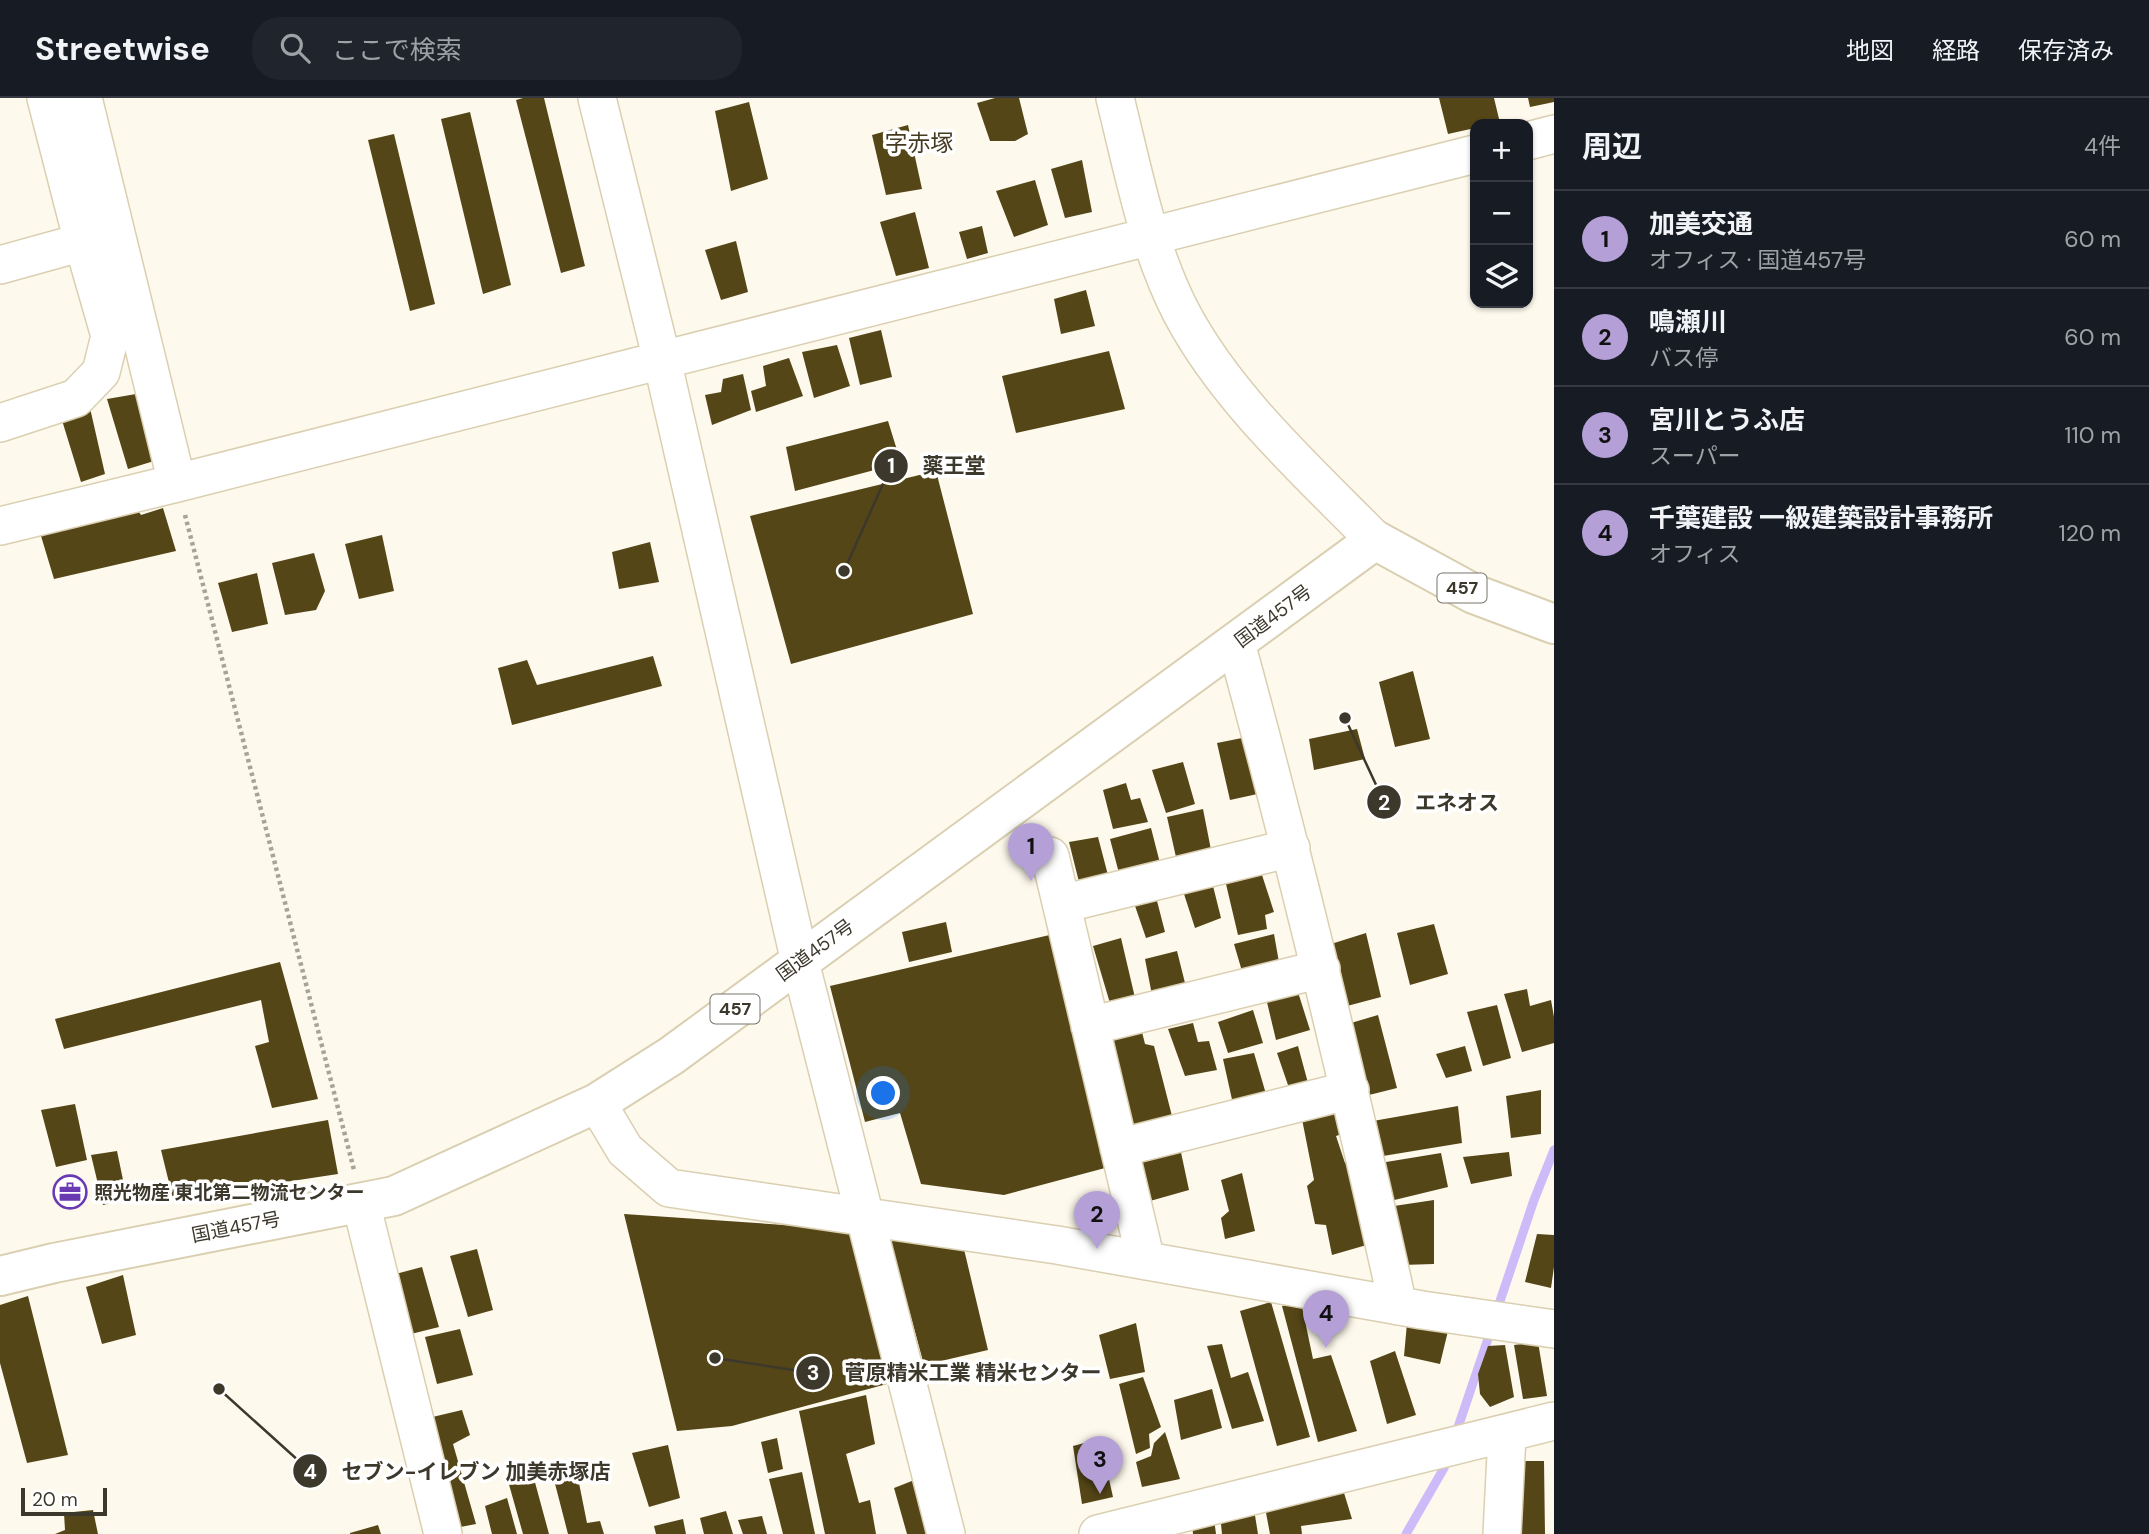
<!DOCTYPE html>
<html lang="ja">
<head>
<meta charset="utf-8">
<style>
	body { margin:0; font-family:"DM Sans","Noto Sans JP",sans-serif; background:#20242c; color:#f1f3f6 }
	.controls { position:absolute; right:21px; top:21px; display:grid; overflow:hidden; border-radius:14px; box-shadow:0 2px 5px #0004 }
	.controls button { width:63px; height:63px; display:grid; place-items:center; padding:0; border:0; border-bottom:2px solid #363941; background:#171b24; color:#f1f3f6; font:35px sans-serif }
	.scale { position:absolute; left:21px; bottom:18px; width:86px; box-sizing:border-box; padding-left:7px; border:4px solid #3d382c; border-top:0; font-size:19px; line-height:24px; white-space:nowrap; color:#3d382c; -webkit-text-stroke:5px #fff; paint-order:stroke }
	.you { position:absolute; left:884px; top:996px; width:24px; height:24px; margin:-18px; border:5px solid #fff; border-radius:50%; background:#1a73e8; box-shadow:0 0 0 10px #1a73e833 }
	.badge { display:grid; place-items:center; width:46px; height:46px; border-radius:50%; background:#b4a0d7; color:#111; font-size:23px; font-weight:700 }
	.pin { position:absolute; translate:-50% -58px; filter:drop-shadow(0 2px 4px #0008) }
	.pin::after { content:''; position:absolute; top:37px; width:24px; height:21px; background:inherit; clip-path:polygon(0 0,100% 0,50% 100%) }
	.list { margin:0; padding:0; list-style:none }
	h2 { display:flex; justify-content:space-between; align-items:center; height:91px; margin:0; padding:0 28px; font-size:30px }
	h2 small { font-size:23px; font-weight:400; color:#9ea1a6 }
	.list li { display:grid; grid-template-columns:46px 1fr auto; gap:21px; align-items:center; box-sizing:border-box; height:98px; padding:0 28px; border-top:2px solid #363941 }
	.list b { display:block; font-size:26px; white-space:nowrap }
	.list p { margin:0; font-size:23px; white-space:nowrap; color:#9ea1a6 }
	.list em { font-size:23px; font-style:normal; color:#9ea1a6 }
	.icon { flex:none; width:38px; height:38px; fill:none; stroke:currentColor; stroke-width:2; stroke-linecap:round; stroke-linejoin:round }
	.map { position:relative; flex:none; width:1554px; height:1436px; overflow:hidden }
	header { display:flex; align-items:center; gap:42px; box-sizing:border-box; height:98px; padding:0 35px; background:#171b24; border-bottom:2px solid #363941 }
	header strong { font-size:33px }
	nav { display:flex; gap:38px; margin-inline-start:auto; font-size:24px }
	.search { width:490px; height:63px; background:#20242c; display:flex; align-items:center; gap:18px; box-sizing:border-box; padding:0 24px; border-radius:28px; color:#9ea1a6; font-size:26px }
	main { display:flex }
	aside { flex:1; background:#171b24 }
	.map>svg:first-child { display:block }
	.lines { fill:none; stroke-linecap:round; stroke-linejoin:round }
	.stream { stroke:#ccbaf9; stroke-width:9 }
	.building { fill:#554617 }
	.minor-casing { stroke:#dacfb1; stroke-width:40 }
	.highway-casing { stroke:#dacfb1; stroke-width:42 }
	.path { stroke:#a8a397; stroke-width:4.5; stroke-dasharray:3.5 3.5; stroke-linecap:butt }
	.minor { stroke:#fff; stroke-width:37 }
	.highway { stroke:#fff; stroke-width:38 }
	.labels { text-anchor:middle; dominant-baseline:central; stroke-width:7; stroke-linejoin:round; paint-order:stroke }
	.shield { fill:#fff; stroke:#77746b; stroke-width:2 }
	.shield-label { font-size:18px; font-weight:bold; fill:#3d382c }
	.street-label { font-size:19px; fill:#3d382c; stroke:#fff }
	.poi-label { font-size:19px; font-weight:bold; fill:#3d382c; stroke:#fff; text-anchor:start }
	.quarter-label { font-size:23px; fill:#443b21; stroke:#fff }
	.leader { fill:none; stroke:#3d382c; stroke-width:2.5 }
	.callout-dot { fill:#3d382c; stroke:#fff; stroke-width:2.5 }
	.mark-label { font-size:21px; text-anchor:middle; font-weight:bold; fill:#fff }
	.callout-label { font-size:21px; text-anchor:middle; font-weight:bold; fill:#3d382c; stroke:#fff; stroke-width:7; stroke-linejoin:round; paint-order:stroke }
</style>
</head>
<body>
<header>
<strong>Streetwise</strong>
<div class="search"><svg class="icon" aria-label="search" viewBox="0 0 24 24"><circle cx="10" cy="10" r="6"/><path d="M15 15l6 6"/></svg>ここで検索</div>
<nav><a>地図</a><a>経路</a><a>保存済み</a></nav>
</header>
<main>
<div class="map">
<svg width="1554" height="1436" viewBox="0 0 1554 1436">
	<rect width="100%" height="100%" fill="#fdf9ed"/>
	<g class="lines">
		<!-- stream -->
		<path class="stream" d="M1496,1215L1534,1102L1554,1052
			M1455,1338L1492,1229
			M1406,1436L1444,1370L1448,1358"/>
	</g>
	<!-- building -->
	<path class="building" d="M523,0H544L585,168L561,175L516,2Z
		M995,0H1019L1028,36L1015,43H990L977,5Z
		M1439,0H1494L1500,25L1475,26V30L1448,36Z
		M1528,0H1554V4L1530,9Z
		M749,4L768,81L731,93L715,13Z
		M470,14L511,187L483,196L441,21Z
		M908,27L922,91L886,97L872,37Z
		M394,36L435,206L410,213L368,42Z
		M1082,62L1092,114L1065,120L1051,71Z
		M1035,82L1048,127L1014,139L996,93Z
		M915,114L929,170L896,178L880,124Z
		M982,128L988,155L967,161L959,134Z
		M736,143L748,194L721,202L705,152Z
		M1086,192L1095,228L1061,236L1054,201Z
		M881,232L892,279L860,287L849,240Z
		M837,247L850,288L814,300L802,254Z
		M1109,253L1125,311L1016,335L1002,278Z
		M789,260L803,298L756,314L751,293L766,288L763,268Z
		M743,276L751,312L712,327L705,297L721,294L723,281Z
		M136,296L154,363L128,371L107,301Z
		M90,310L105,376L81,384L61,319Z
		M888,323L901,365L795,393L786,349Z
		M936,373L973,516L791,566L750,418Z
		M163,410L176,453L54,481L41,438L137,411L141,417Z
		M382,437L394,493L359,501L345,446Z
		M650,444L659,484L619,491L612,454Z
		M314,455L325,493L316,512L285,517L272,465Z
		M257,475L268,526L232,534L218,485Z
		M653,558L662,588L512,627L498,570L527,562L537,587Z
		M1413,573L1430,641L1395,649L1379,584Z
		M1357,631L1365,661L1314,672L1309,641Z
		M1247,639L1262,695L1230,702L1217,645Z
		M1183,664L1195,706L1166,715L1152,672Z
		M1126,685L1131,702L1140,700L1148,724L1113,731L1103,692Z
		M1203,711L1212,757L1178,768L1167,719Z
		M1151,730L1161,769L1120,779L1110,741Z
		M1098,739L1109,781L1080,788L1069,744Z
		M1262,777L1274,814L1265,817L1267,831L1238,837L1226,786Z
		M1213,788L1221,820L1195,830L1184,796Z
		M1156,799L1165,834L1146,840L1134,805Z
		M946,824L952,854L909,864L902,834Z
		M1434,826L1448,876L1410,887L1397,835Z
		M1366,835L1381,899L1347,908L1331,846Z
		M1054,836L1105,1070L1004,1097L921,1086L900,1015L865,1024L830,888Z
		M1274,836L1280,870L1244,880L1234,846Z
		M1121,840L1136,904L1112,912L1093,848Z
		M1177,853L1186,889L1152,897L1145,861Z
		M280,864L318,1001L272,1010L255,948L269,944L261,902L64,951L55,921Z
		M1297,891L1310,932L1276,942L1266,900Z
		M1527,891L1530,908L1551,902L1554,919V945L1522,954L1504,896Z
		M1497,907L1511,960L1483,968L1467,914Z
		M1253,912L1263,945L1228,955L1218,924Z
		M1378,917L1397,990L1369,997L1351,925Z
		M1193,925L1198,944L1209,943L1217,972L1185,978L1168,931Z
		M1141,930L1145,946L1154,948L1172,1018L1134,1029L1107,938Z
		M1298,948L1308,985L1289,990L1277,955Z
		M1465,948L1472,973L1446,980L1436,956Z
		M1254,955L1266,996L1233,1006L1223,961Z
		M1541,992V1036L1511,1040L1506,998Z
		M75,1006L87,1062L56,1069L41,1012Z
		M1342,1006L1348,1034L1336,1038L1345,1065L1350,1061L1370,1146L1332,1157L1326,1127L1315,1126L1307,1088L1314,1082L1301,1016Z
		M1458,1008L1462,1045L1377,1059L1373,1023Z
		M328,1022L338,1076L173,1101L161,1052Z
		M1179,1045L1189,1092L1150,1103L1137,1056Z
		M117,1053L127,1101L103,1107L91,1057Z
		M1509,1054L1512,1078L1471,1086L1463,1059Z
		M1441,1055L1448,1089L1382,1105L1374,1066Z
		M1242,1075L1255,1133L1225,1141L1221,1120L1229,1113L1221,1082Z
		M1434,1102V1166L1401,1167L1402,1141L1395,1136L1394,1108Z
		M624,1116L858,1132L898,1283L732,1328L677,1333Z
		M1537,1136L1554,1137V1169L1551,1190L1525,1184Z
		M890,1142L963,1147L988,1252L924,1267Z
		M477,1151L493,1212L468,1219L450,1158Z
		M422,1169L439,1229L403,1238L388,1178Z
		M123,1177L136,1237L102,1246L86,1189Z
		M28,1198L68,1357L27,1365L0,1265V1207Z
		M1271,1204L1310,1339L1277,1348L1240,1213Z
		M1301,1204L1313,1261L1331,1257L1357,1333L1318,1344L1282,1208Z
		M1136,1225L1145,1274L1110,1281L1099,1237Z
		M1407,1225L1448,1233L1440,1266L1404,1258Z
		M460,1231L473,1277L437,1286L425,1239Z
		M1538,1244L1547,1298L1523,1301L1514,1247Z
		M1222,1246L1231,1280L1248,1274L1264,1323L1232,1331L1207,1248Z
		M1505,1247L1514,1299L1490,1309L1480,1296L1478,1276L1488,1248Z
		M1395,1253L1416,1317L1387,1326L1370,1263Z
		M1143,1279L1161,1329L1149,1336L1150,1350L1136,1356L1119,1286Z
		M1212,1291L1222,1330L1181,1342L1174,1302Z
		M866,1297L875,1346L846,1356L859,1405L870,1402L876,1436H825L799,1313Z
		M462,1312L470,1337L453,1346L476,1426L450,1431L424,1321Z
		M1165,1334L1180,1381L1142,1389L1136,1364L1151,1358L1154,1345Z
		M777,1340L783,1371L768,1375L761,1344Z
		M1100,1341L1113,1399L1082,1406L1073,1348Z
		M668,1347L680,1400L649,1409L632,1355Z
		M1514,1363H1544L1545,1436H1515Z
		M802,1374L815,1436H783L769,1381Z
		M577,1375L587,1425L600,1423L604,1436H568L553,1378Z
		M533,1377L549,1436H523L508,1383Z
		M922,1379L931,1436H907L894,1390Z
		M1341,1385L1352,1421L1301,1428L1302,1436H1270L1264,1404Z
		M507,1400L517,1436H492L485,1408Z
		M1253,1405L1258,1436H1222L1220,1416Z
		M93,1412L98,1436H55L65,1432L64,1415Z
		M726,1413L733,1436H704L700,1420Z
		M762,1418L767,1436H743L738,1422Z
		M683,1421L686,1436H656L654,1428Z
		M1214,1421L1216,1436H1193L1192,1425Z
		M378,1427L381,1436H350V1435Z"/>
	<g class="lines">
		<defs>
			<path id="minor" d="M83,0L177,385
				M597,0L662,262L800,864L946,1436
				M1115,0C1133,72 1147,148 1181,214C1226,300 1308,374 1375,442
				M1528,43L1554,36
				M0,167L83,144
				M0,325L76,300L101,274L110,238L83,144L46,0
				M0,428L177,385L1475,56
				M1236,545C1296,765 1349,986 1398,1208
				M1050,758L1146,1163
				M1062,806L1291,750
				M1090,928L1321,871
				M597,1005L625,1052L669,1090L1057,1147L1422,1212L1554,1231
				M1119,1050L1350,992
				M361,1105L443,1436
				M1098,1436L1554,1323
				M1502,1436L1507,1337"/>
			<path id="highway" d="M0,1178L54,1165L394,1098L597,1005L671,958L1375,442L1474,496L1554,526"/>
		</defs>
		<!-- minor casing -->
		<use href="#minor" class="minor-casing"/>
		<!-- highway casing -->
		<use href="#highway" class="highway-casing"/>
		<!-- path -->
		<path class="path" d="M185,417L354,1072"/>
		<!-- minor -->
		<use href="#minor" class="minor"/>
		<!-- highway -->
		<use href="#highway" class="highway"/>
	</g>
	<!-- icons -->
	<defs>
		<symbol id="office-ring" viewBox="-11 -11 22 22"><circle r="9.5" fill="#fff" stroke="#693ab2" stroke-width="1.5"/><path d="M-6-3h4V-5.5h4V-3h4V5H-6ZM-1-4.5V-3h2v-1.5ZM-6 0V1H6V0Z" fill="#693ab2"/></symbol>
	</defs>
	<g fill-rule="evenodd">
		<use href="#office-ring" x="51" y="1075" width="38" height="38"/>
	</g>
	<g class="labels">
		<!-- shield labels -->
		<g class="shield">
			<rect x="1437.5" y="475.5" width="49" height="29" rx="5"/>
			<rect x="710.5" y="896.5" width="49" height="29" rx="5"/>
		</g>
		<g class="shield-label">
			<text x="1462" y="490">457</text>
			<text x="735" y="911">457</text>
		</g>
		<!-- street labels -->
		<g class="street-label">
			<text transform="translate(1273 518) rotate(-37)">国道457号</text>
			<text transform="translate(815 852) rotate(-36)">国道457号</text>
			<text transform="translate(236 1129) rotate(-11)">国道457号</text>
		</g>
		<!-- poi labels -->
		<g class="poi-label">
			<text x="94" y="1094">照光物産 東北第二物流センター</text>
		</g>
		<!-- quarter labels -->
		<g class="quarter-label">
			<text x="919" y="45">字赤塚</text>
		</g>
	</g>
	<!-- callouts -->
	<path class="leader" d="M844 473L891 368M1345 620L1384 704M715 1260L813 1275M219 1291L310 1373"/>
	<g class="callout-dot">
		<circle cx="844" cy="473" r="7"/>
		<circle cx="1345" cy="620" r="7"/>
		<circle cx="715" cy="1260" r="7"/>
		<circle cx="219" cy="1291" r="7"/>
		<circle cx="891" cy="368" r="18"/>
		<circle cx="1384" cy="704" r="18"/>
		<circle cx="813" cy="1275" r="18"/>
		<circle cx="310" cy="1373" r="18"/>
	</g>
	<g class="mark-label">
		<text x="891" y="375">1</text>
		<text x="1384" y="712">2</text>
		<text x="813" y="1282">3</text>
		<text x="310" y="1381">4</text>
	</g>
	<g class="callout-label">
		<text x="954" y="375">薬王堂</text>
		<text x="1457" y="712">エネオス</text>
		<text x="973" y="1282">菅原精米工業 精米センター</text>
		<text x="476" y="1381">セブン-イレブン 加美赤塚店</text>
	</g>
</svg>
<div class="controls">
<button>+</button>
<button>−</button>
<button><svg class="icon" aria-label="layers" viewBox="0 0 24 24"><path d="M12 4l9 5-9 5-9-5zM3 14l9 5 9-5"/></svg></button>
</div>
<div class="scale">20 m</div>
<div class="you"></div>
<div class="pin badge" style="left:1031px;top:783px">1</div>
<div class="pin badge" style="left:1097px;top:1151px">2</div>
<div class="pin badge" style="left:1100px;top:1396px">3</div>
<div class="pin badge" style="left:1326px;top:1250px">4</div>
</div>
<aside>
<h2>周辺<small>4件</small></h2>
<ul class="list">
<li><span class="badge">1</span><div><b>加美交通</b><p>オフィス · 国道457号</p></div><em>60 m</em></li>
<li><span class="badge">2</span><div><b>鳴瀬川</b><p>バス停</p></div><em>60 m</em></li>
<li><span class="badge">3</span><div><b>宮川とうふ店</b><p>スーパー</p></div><em>110 m</em></li>
<li><span class="badge">4</span><div><b>千葉建設 一級建築設計事務所</b><p>オフィス</p></div><em>120 m</em></li>
</ul>
</aside>
</main>
</body>
</html>
